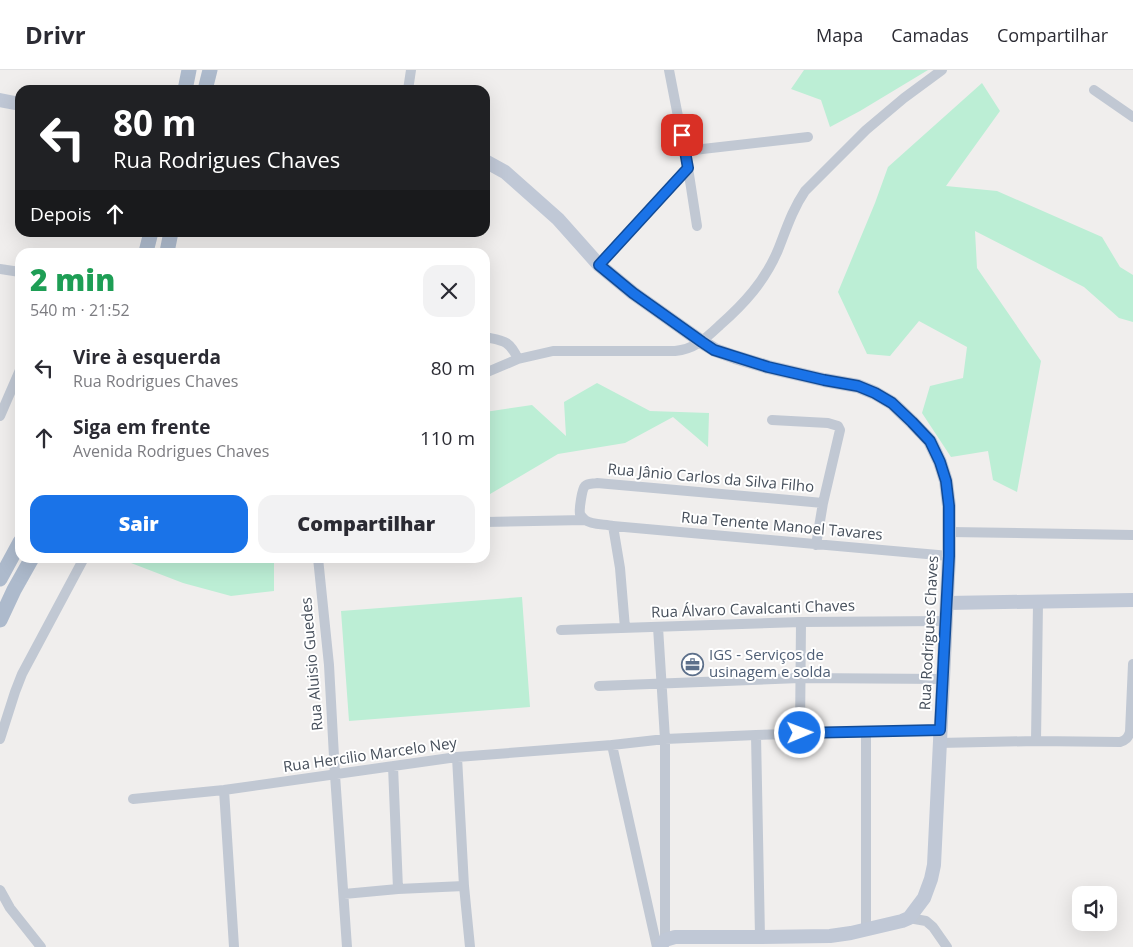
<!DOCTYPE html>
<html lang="pt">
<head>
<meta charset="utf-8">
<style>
  :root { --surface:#fff; --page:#f2f2f3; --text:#2b2b33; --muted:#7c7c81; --line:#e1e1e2; --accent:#1a73e8 }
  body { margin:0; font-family:"Open Sans",sans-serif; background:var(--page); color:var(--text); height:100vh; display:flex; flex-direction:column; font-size:19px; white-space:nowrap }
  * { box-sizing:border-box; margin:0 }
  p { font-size:16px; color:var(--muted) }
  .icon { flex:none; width:28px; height:28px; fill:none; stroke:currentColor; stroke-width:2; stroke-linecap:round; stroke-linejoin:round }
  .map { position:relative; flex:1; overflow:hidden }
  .drawer { position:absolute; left:15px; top:178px; width:475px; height:315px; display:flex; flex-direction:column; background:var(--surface); border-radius:15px; box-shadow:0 5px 20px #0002 }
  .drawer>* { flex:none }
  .guide { position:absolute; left:15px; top:15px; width:475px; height:152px; border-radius:15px; box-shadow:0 5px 20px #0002; background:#202124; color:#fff; overflow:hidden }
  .buttons { position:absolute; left:1072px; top:816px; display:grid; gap:10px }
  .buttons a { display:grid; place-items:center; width:45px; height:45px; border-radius:10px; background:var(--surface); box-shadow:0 5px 20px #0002; font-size:25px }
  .pin { position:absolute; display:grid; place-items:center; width:42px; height:42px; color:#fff; margin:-21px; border-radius:10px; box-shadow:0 2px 8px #0006 }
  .me { position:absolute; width:55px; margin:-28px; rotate:89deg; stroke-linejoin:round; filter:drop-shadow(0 0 4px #0008) }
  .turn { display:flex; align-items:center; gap:18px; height:105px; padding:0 15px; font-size:22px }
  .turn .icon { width:65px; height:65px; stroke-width:2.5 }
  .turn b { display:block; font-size:35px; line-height:42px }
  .then { display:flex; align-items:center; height:48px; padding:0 15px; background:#0003; gap:10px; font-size:19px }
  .round { display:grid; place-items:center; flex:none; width:52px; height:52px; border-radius:15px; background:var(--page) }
  .summary { display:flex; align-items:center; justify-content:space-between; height:85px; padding:0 15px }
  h1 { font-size:30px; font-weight:800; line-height:38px; color:#1e9e55 }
  .action { display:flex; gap:10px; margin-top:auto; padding:10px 15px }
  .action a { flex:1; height:58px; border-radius:15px; background:var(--accent); color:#fff; font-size:20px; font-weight:800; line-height:58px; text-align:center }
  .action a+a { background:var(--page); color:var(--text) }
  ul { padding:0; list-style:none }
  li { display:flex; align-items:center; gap:15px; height:70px; padding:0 15px }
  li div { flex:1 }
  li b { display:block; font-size:19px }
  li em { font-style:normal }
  header { display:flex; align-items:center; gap:30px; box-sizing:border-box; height:70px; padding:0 25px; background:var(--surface); border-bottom:1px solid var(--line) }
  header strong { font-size:24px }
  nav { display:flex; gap:28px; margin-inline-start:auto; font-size:18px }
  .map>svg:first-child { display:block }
</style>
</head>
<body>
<header>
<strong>Drivr</strong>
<nav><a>Mapa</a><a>Camadas</a><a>Compartilhar</a></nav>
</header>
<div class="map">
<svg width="1133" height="877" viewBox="0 0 1133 877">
  <rect width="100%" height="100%" fill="#f0eeed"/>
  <path fill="#bceed5" d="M804,0H928L860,41L830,57L821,30L791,19Z
    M982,13L1000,41L946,116L997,121L1102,167L1120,197L1133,205V252L1119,248L1084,217L975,161L977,198L1041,291L1017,422L993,410L988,381L951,387L922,343L930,316L963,308L967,277L919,251L890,286L867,284L838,222L875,133L888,97Z
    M597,313L650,341L709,343L708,377L673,347L625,373L558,384L485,427V342L532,335L566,366L564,332Z
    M118,488H274V521L231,526L183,513Z
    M522,527L530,637L349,651L341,541Z"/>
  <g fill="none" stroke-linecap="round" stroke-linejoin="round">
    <path stroke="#c1c8d3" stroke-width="10" d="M669,0L688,98L697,156
      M408,20L411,0
      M1094,20L1133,47
      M685,81L808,67
      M599,195L688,98
      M0,199L20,202
      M485,267C504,271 509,270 518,289
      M485,303L518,289L553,281H675C695,279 705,269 720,255C744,234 765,211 778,180C786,160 792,140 805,121L866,60L904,28L942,0
      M0,346L20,300
      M772,350L828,353L838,356L840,360L823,433L816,475
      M823,433L597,413C593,414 588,413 585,416C582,419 579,439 580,444C580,445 584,449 585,450C592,455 605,454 613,456L949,486
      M485,452L585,450
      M613,456L620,498L625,558
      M950,462L1133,465
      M318,488L329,595L335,705L347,877
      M658,557L665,669V870
      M561,560L801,552L945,551
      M599,616L800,608L943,609
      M800,663L801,552
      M756,665L760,867
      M0,669L15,622L22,604L84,488
      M1036,671L1038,533
      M939,673L1036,671L1120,672C1126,670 1128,668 1130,662L1133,594
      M612,675L657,877
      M457,687L464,816L470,877
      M393,696L398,819
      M224,720L234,877
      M133,729L224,720L457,687L612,675L665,669L756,665L940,660
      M0,820L10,838L41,877
      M344,824L398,819L464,816
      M909,848L926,851L933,857L947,877
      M866,859V662"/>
    <path stroke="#c0c8d6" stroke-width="14" d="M0,30L20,34
      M485,91L505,102L558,149L599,195L633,223L702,272L715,280L735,287L768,297L824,310L858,316L875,323L892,333L912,352L930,371L940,392L946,411L949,436V486L934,795L931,809L924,828L909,848L902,851L851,863L830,866L760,867H675L665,870L660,877
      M947,533L1133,530"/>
    <path stroke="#adbacc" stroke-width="15" d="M185,20L189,0
      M205,20L210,0
      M146,182L151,162
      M167,182L171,162
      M0,509L20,472
      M0,550L14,520L32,488"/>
  </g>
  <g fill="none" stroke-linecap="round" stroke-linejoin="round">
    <defs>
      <path id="route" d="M682,65L688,98L599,195L633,223L702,272L714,280L768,297L824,310L858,316L875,323L892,333L912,352L930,371L940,392L946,411L949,436V486L940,660L800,663"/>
    </defs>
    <use href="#route" stroke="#114b97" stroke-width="12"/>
    <use href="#route" stroke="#1a73e8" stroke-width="9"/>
  </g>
  <defs>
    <symbol id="office-ring" viewBox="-11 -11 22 22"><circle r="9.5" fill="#fff" stroke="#5c6f8a" stroke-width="1.5"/><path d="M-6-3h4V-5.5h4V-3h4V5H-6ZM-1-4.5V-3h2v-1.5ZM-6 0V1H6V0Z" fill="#5c6f8a"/></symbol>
  </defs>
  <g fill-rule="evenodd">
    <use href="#office-ring" x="680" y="582" width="25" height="25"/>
  </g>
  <g text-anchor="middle" stroke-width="4" stroke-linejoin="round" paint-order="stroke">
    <g font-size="15" fill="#464f5b" stroke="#fff">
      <text transform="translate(711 408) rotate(5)" y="5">Rua Jânio Carlos da Silva Filho</text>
      <text transform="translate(782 456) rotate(5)" y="5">Rua Tenente Manoel Tavares</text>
      <text transform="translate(753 539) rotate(-2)" y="5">Rua Álvaro Cavalcanti Chaves</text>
      <text transform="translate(929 563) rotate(-87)" y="5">Rua Rodrigues Chaves</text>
      <text transform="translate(312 594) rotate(-95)" y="5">Rua Aluisio Guedes</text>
      <text transform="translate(370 685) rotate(-8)" y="5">Rua Hercilio Marcelo Ney</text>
    </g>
    <g font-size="15" fill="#4e5e75" stroke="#fff" text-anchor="start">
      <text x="709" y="590">IGS - Serviços de<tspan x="709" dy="17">usinagem e solda</tspan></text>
    </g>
  </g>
</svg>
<div class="buttons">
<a><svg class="icon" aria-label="sound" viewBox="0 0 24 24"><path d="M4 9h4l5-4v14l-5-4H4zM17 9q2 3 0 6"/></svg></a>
</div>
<div class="pin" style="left:682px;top:65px;background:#d93025"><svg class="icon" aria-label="arrive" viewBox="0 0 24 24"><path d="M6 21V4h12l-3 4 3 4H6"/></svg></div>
<svg class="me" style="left:800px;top:663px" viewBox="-20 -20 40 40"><circle r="17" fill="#1a73e8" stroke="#fff" stroke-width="3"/><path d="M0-11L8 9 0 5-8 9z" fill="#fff"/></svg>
<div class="guide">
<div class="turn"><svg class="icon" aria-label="left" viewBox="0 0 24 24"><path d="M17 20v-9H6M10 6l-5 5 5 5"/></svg><div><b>80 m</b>Rua Rodrigues Chaves</div></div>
<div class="then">Depois<svg class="icon" aria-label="ahead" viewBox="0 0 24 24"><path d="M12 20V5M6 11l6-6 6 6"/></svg></div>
</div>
<section class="drawer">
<div class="summary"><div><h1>2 min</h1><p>540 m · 21:52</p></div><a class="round"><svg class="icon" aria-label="close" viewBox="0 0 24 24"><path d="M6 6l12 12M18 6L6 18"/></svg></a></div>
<ul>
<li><svg class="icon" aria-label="left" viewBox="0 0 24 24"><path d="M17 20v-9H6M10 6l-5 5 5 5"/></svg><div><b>Vire à esquerda</b><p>Rua Rodrigues Chaves</p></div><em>80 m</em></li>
<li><svg class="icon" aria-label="ahead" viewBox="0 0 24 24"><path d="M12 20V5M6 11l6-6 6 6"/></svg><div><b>Siga em frente</b><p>Avenida Rodrigues Chaves</p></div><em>110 m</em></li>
</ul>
<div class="action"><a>Sair</a><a>Compartilhar</a></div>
</section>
</div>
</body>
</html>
